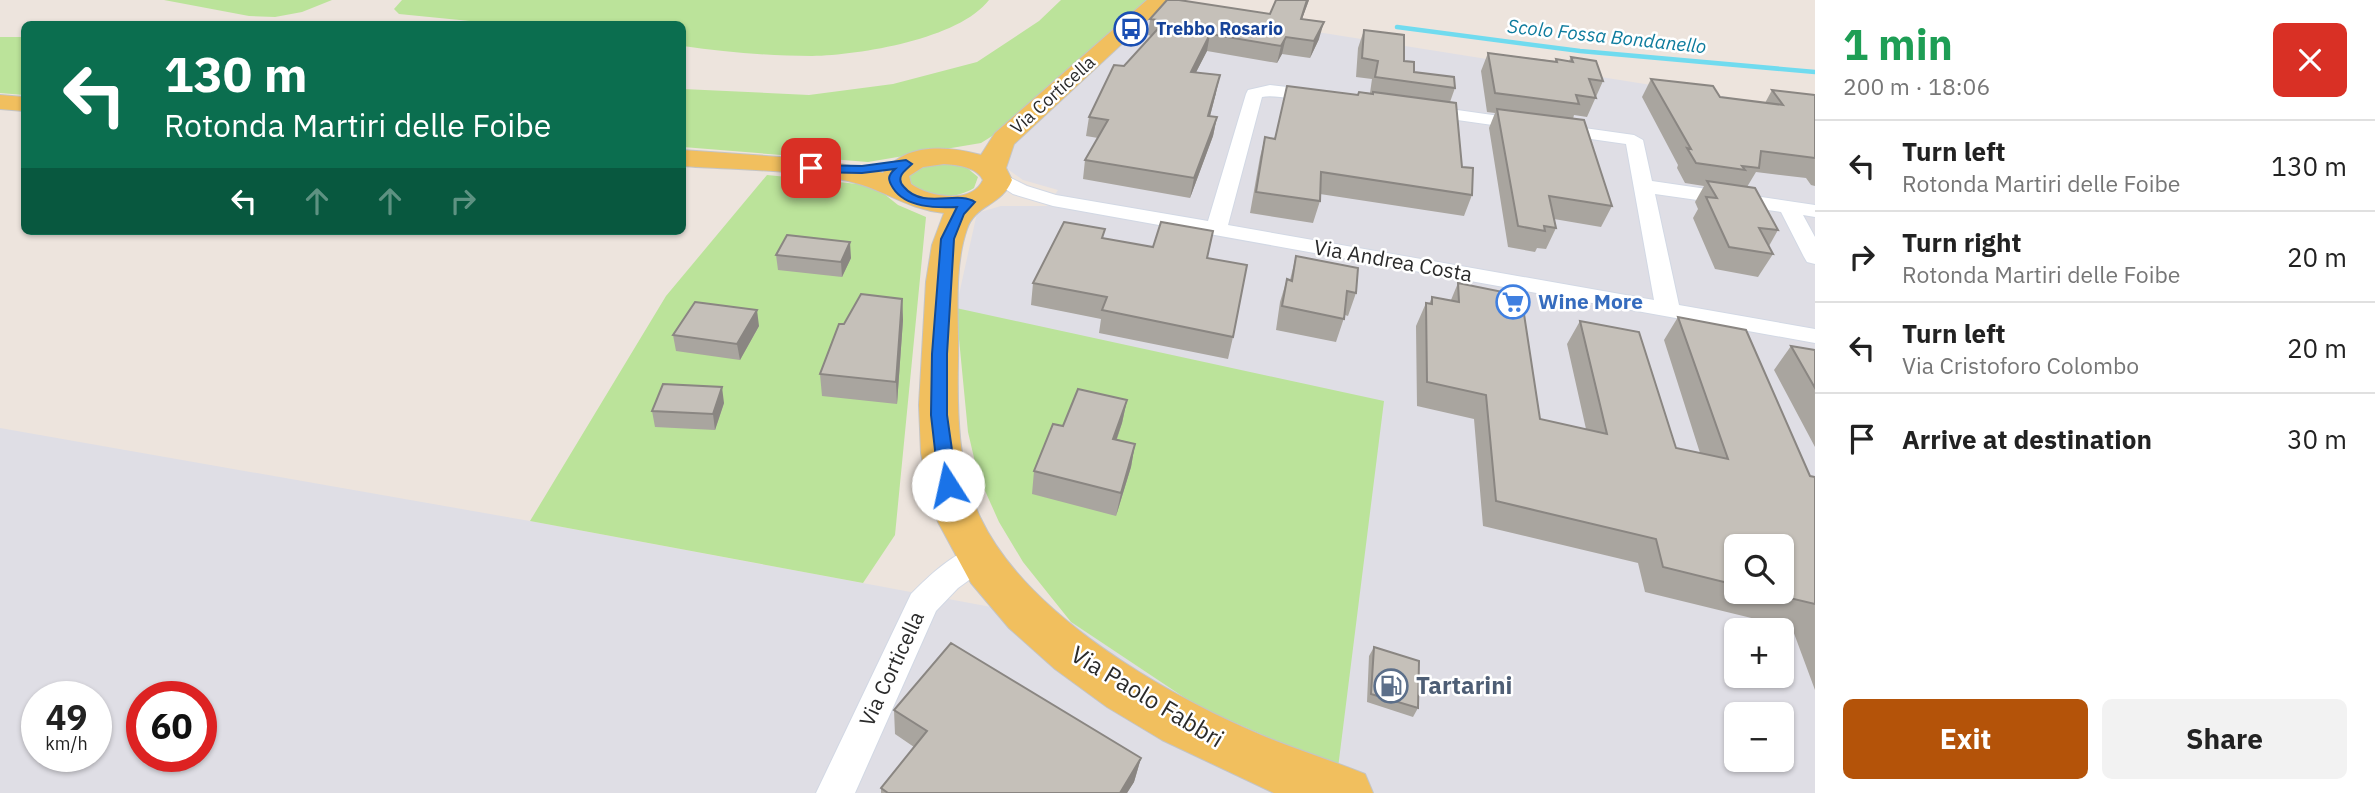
<!DOCTYPE html>
<html lang="en">
<head>
<meta charset="utf-8">
<style>
  :root { --surface:#fff; --page:#f2f2f2; --text:#222; --muted:#767676; --line:#e0e0e0; --accent:#b45309 }
  body { margin:0; font-family:"IBM Plex Sans",sans-serif; background:var(--page); color:var(--text); height:100vh; display:flex; flex-direction:column; font-size:26px; white-space:nowrap }
  * { box-sizing:border-box; margin:0 }
  p { font-size:23px; color:var(--muted) }
  .icon { flex:none; width:38px; height:38px; fill:none; stroke:currentColor; stroke-width:2; stroke-linecap:round; stroke-linejoin:round }
  .map { position:relative; flex:1; overflow:hidden }
  .panel { display:flex; flex-direction:column; background:var(--surface); width:560px }
  .panel>* { flex:none }
  .top-card { position:absolute; left:21px; top:21px; width:665px; height:214px; border-radius:10px; box-shadow:0 2px 5px #0004; background:#0b6e4f; color:#fff; overflow:hidden }
  .fabs { position:absolute; left:1724px; top:534px; display:grid; gap:14px }
  .fabs a { display:grid; place-items:center; width:70px; height:70px; border-radius:10px; background:var(--surface); box-shadow:0 2px 5px #0004; font-size:35px }
  .speed { position:absolute; left:21px; top:681px; display:flex; gap:14px; font-size:35px; font-weight:700; text-align:center }
  .speed>* { display:grid; place-content:center; width:91px; height:91px; border-radius:50%; background:var(--surface); box-shadow:0 2px 5px #0004; line-height:1 }
  .speed small { font-size:18px; font-weight:400 }
  .speed .limit { border:10px solid #d22; background:#fff; color:#111 }
  .pin { position:absolute; display:grid; place-items:center; width:60px; height:60px; color:#fff; margin:-30px; border-radius:14px; box-shadow:0 4px 10px #0006 }
  .me { position:absolute; width:77px; margin:-38px; rotate:350deg; stroke-linejoin:round; filter:drop-shadow(0 0 5px #0008) }
  .turn { display:flex; align-items:center; gap:24px; height:147px; padding:0 28px; font-size:32px }
  .turn .icon { width:91px; height:91px; stroke-width:2.5 }
  .turn b { display:block; font-size:49px; line-height:60px }
  .lanes { display:flex; align-items:center; height:66px; padding:0 28px; background:#0003; justify-content:center; gap:35px; direction:ltr }
  .lanes .off { opacity:.35 }
  .round { display:grid; place-items:center; flex:none; width:74px; height:74px; border-radius:10px; background:var(--page) }
  .summary { display:flex; align-items:center; justify-content:space-between; height:119px; padding:0 28px }
  h1 { font-size:42px; font-weight:700; line-height:52px; color:#1e9e55 }
  .button { display:flex; gap:14px; margin-top:auto; padding:14px 28px }
  .button a { flex:1; height:80px; border-radius:10px; background:var(--accent); color:#fff; font-size:28px; font-weight:700; line-height:80px; text-align:center }
  .button a+a { background:var(--page); color:var(--text) }
  ul { padding:0; list-style:none }
  li { display:flex; align-items:center; gap:21px; height:91px; padding:0 28px; border-top:2px solid var(--line) }
  li div { flex:1 }
  li b { display:block; font-size:26px }
  li em { font-style:normal }
  main { display:flex; flex:1; min-height:0 }
  .map>svg:first-child { display:block }
</style>
</head>
<body>
<main>
<div class="map">
<svg width="1815" height="793" viewBox="0 0 1815 793">
  <rect width="100%" height="100%" fill="#ede4dd"/>
  <path fill="#dfdee5" fill-rule="evenodd" d="M1159,7L1815,111V793H0V428L530,521L1071,622L1197,706L956,308L977,213L1001,206H1047L1058,190L1023,180L1006,168L1005,159L1016,140ZM1736,546H1782V592H1736ZM1736,630H1782V676H1736ZM37,696H96V756H37ZM142,696H201V756H142ZM1736,714H1782V760H1736Z"/>
  <path fill="#bbe39a" d="M164,0H332L302,12L275,17L249,16Z
    M402,0H989C959,39 860,55 812,56C769,56 725,52 683,46L682,24H500L399,14L394,9Z
    M1061,0H1152L997,133L981,143L868,162L683,147V89L809,95L893,84L977,62L1039,21Z
    M0,37H24V95L0,93Z
    M946,163L966,167L978,177L974,188C953,201 921,200 907,178L915,168Z
    M767,175L858,184L878,189L898,205L926,217L895,535L863,583L530,521L666,296Z
    M956,308L1384,401L1338,768L1197,706L1071,622L1023,562L999,522L978,475L968,432Z"/>
  <g fill="none" stroke-linecap="round" stroke-linejoin="round">
    <path stroke="#70dbef" stroke-width="4.5" d="M1397,27L1580,51L1815,72"/>
    <defs>
      <path id="minor" d="M1270,85L1321,91L1329,96C1318,108 1280,93 1262,97L1228,225L1654,300L1626,144L1422,115L1413,110L1422,105L1634,135L1643,140L1652,181L1815,205V217L1803,215L1815,237V264L1807,262L1804,257L1781,212L1655,194L1679,305L1815,329V343L1053,206L1013,194L985,176L995,170L1027,186L1056,195L1208,221L1246,94L1248,90Z
        M979,545L990,549L995,557L990,565L958,588L936,611L855,793H816L911,594C931,574 952,554 979,545Z"/>
      <path id="primary" d="M1147,0H1169L1014,144L1006,168L1012,180C1002,206 975,204 967,229C953,269 959,319 958,361C957,413 958,469 980,517C1026,615 1165,694 1261,735C1295,749 1330,760 1365,774L1373,793H1274L1162,740L1107,707L1055,669L1009,628L971,583L938,522L930,500L921,453L919,405L926,282L932,245L944,213C906,209 884,189 848,181C794,169 737,170 682,166V150L822,160L883,173C906,142 948,146 981,155L995,133ZM944,164C958,165 977,167 983,180C972,205 929,197 911,184L909,176L923,167Z
        M0,95L24,97V111L0,109Z"/>
    </defs>
    <use href="#minor" stroke="#d2d8e4" stroke-width="2"/>
    <use href="#primary" stroke="#c4c4c4" stroke-width="2"/>
    <use href="#minor" fill="#fff" fill-rule="evenodd"/>
    <use href="#primary" fill="#f1bf5e" fill-rule="evenodd"/>
  </g>
  <path fill="#a9a59f" fill-rule="evenodd" d="M1276,0H1309L1302,19L1319,39L1310,58L1282,54L1277,63L1207,51L1196,72L1216,93L1210,116L1217,117L1213,136L1190,198L1083,179L1085,160L1098,138L1086,136L1089,117L1124,66L1151,36L1148,35L1150,19L1270,14Z
    M1364,30L1404,61L1414,72L1455,88L1450,102L1462,167L1472,195L1464,216L1320,194V201L1313,223L1250,213L1260,157L1265,137L1275,139L1358,95L1359,92L1370,93L1372,79L1356,77L1358,48Z
    M1488,53L1555,61L1556,59L1569,61L1571,57L1603,81L1587,117L1574,115L1573,119L1612,206L1601,227L1554,219L1556,228L1546,249L1537,248L1535,252L1508,247L1489,128L1495,113L1487,112L1481,71Z
    M1651,79L1720,97L1765,103L1772,90L1815,95V186L1811,185L1806,178L1756,172L1747,187L1778,230L1769,246L1773,254L1758,277L1715,269L1693,218L1698,209L1695,202L1704,186L1685,183L1677,168L1678,165L1642,97Z
    M1104,238L1207,258L1233,337L1228,359L1099,333L1101,319L1031,305L1033,283Z
    M776,255L851,258L842,277L778,270Z
    M1296,256L1356,293L1348,316L1345,315L1336,342L1276,330L1280,302L1287,279L1290,280Z
    M1458,283L1511,311L1540,419L1586,429L1567,344L1580,321L1676,448L1700,453L1664,340L1678,317L1810,476L1815,477V690L1792,628L1645,592L1638,563L1483,526L1474,419L1417,406L1416,326L1426,303L1429,304L1432,297L1451,300ZM1736,546L1782,592H1736Z
    M902,299L903,320L897,404L822,396L820,374L844,324Z
    M759,326L740,360L676,351L673,335Z
    M1791,346L1815,350V447L1774,370Z
    M1127,400L1122,423L1117,439L1135,444L1131,467L1116,516L1032,494L1034,471Z
    M724,403L715,430L655,427L652,411Z
    M1374,647L1418,708L1413,717L1367,702L1369,656Z
    M894,710L1141,758L1134,782L1127,793H881V788L914,747L895,734Z"/>
  <path fill="#8a8682" d="M1307,0H1309L1296,35L1301,19Z
    M1324,22L1319,39L1310,58L1314,41Z
    M1210,34L1207,51L1187,90L1191,72Z
    M1286,37L1282,54L1277,63L1281,46Z
    M1220,75L1216,93L1205,135L1208,116Z
    M1217,117L1213,136L1190,198L1194,178Z
    M850,242L851,258L842,277L841,262Z
    M902,299L903,320L897,404L896,382Z
    M757,310L759,326L740,360L737,344Z
    M722,387L724,403L715,430L713,414Z
    M1127,400L1122,423L1109,461L1113,439Z
    M1135,444L1131,467L1116,516L1121,493Z
    M1141,758L1134,782L1127,793H1120Z"/>
  <path fill="#c5c0b9" stroke="#8a8682" stroke-width="2" d="M1167,0H1179L1270,14L1276,0H1307L1301,19L1324,22L1314,41L1286,37L1281,46L1210,34L1191,72L1220,75L1208,116L1217,117L1194,178L1085,160L1108,120L1089,117L1114,65L1124,66L1165,21L1150,19Z
    M1364,30L1404,35V61L1414,62V72L1454,77L1455,88L1375,77L1378,61L1362,58Z
    M1488,53L1557,62L1556,59L1573,62L1571,57L1596,61L1603,81L1589,79L1596,98L1576,95L1579,104L1495,93Z
    M1651,79L1713,86L1720,97L1783,105L1772,90L1815,95V158L1761,151L1759,168L1742,166L1745,170L1696,163L1687,148L1691,149Z
    M1287,86L1358,95L1359,92L1373,94V92L1456,103L1462,167L1473,168L1472,195L1321,172L1320,201L1256,192L1265,137L1275,139Z
    M1497,109L1584,120L1612,206L1549,196L1556,228L1544,226L1545,231L1518,226Z
    M1707,181L1755,188L1778,230L1759,228L1773,254L1729,247L1706,197L1717,198Z
    M1064,222L1105,229L1102,238L1153,247L1161,222L1213,231L1207,258L1247,265L1233,337L1102,310L1107,297L1033,283Z
    M787,235L850,242L841,262L776,255Z
    M1296,256L1358,268L1356,293L1347,291L1344,319L1282,306L1287,279L1292,281Z
    M1458,283L1508,293L1511,311L1524,314L1540,419L1607,434L1580,321L1639,332L1676,448L1728,459L1678,317L1746,330L1810,476L1815,477V604L1764,592H1782V546H1736V585L1663,567L1656,539L1496,501L1486,395L1427,382L1426,303L1432,304V297L1459,302Z
    M861,294L902,299L896,382L820,374L839,324H844Z
    M695,302L757,310L737,344L673,335Z
    M1791,346L1815,350V388Z
    M663,384L722,387L713,414L652,411Z
    M1078,389L1127,400L1113,439L1135,444L1121,493L1034,471L1053,424L1063,426Z
    M951,643L1141,758L1120,793H888L881,788L927,731L894,710Z
    M1374,647L1419,661L1418,708L1371,694Z"/>
  <path fill="#1a73e8" stroke="#114b97" stroke-width="2" d="M906,160L912,164C909,167 902,172 901,176C899,181 901,184 904,187C923,210 958,190 975,202L964,214L954,239L947,354V415L957,485L954,490H942L939,485L931,415L932,354L941,239L957,207C936,208 906,208 893,188C888,180 887,176 895,169L862,173L811,172L805,168L811,165L862,166Z"/>
  <defs>
    <symbol id="bus-ring" viewBox="-11 -11 22 22"><circle r="9.5" fill="#fff" stroke="#1a4fb4" stroke-width="1.5"/><path d="M-5-6H5V4H4V6H2V4H-2V6H-4V4H-5ZM-3.5-4V0h7V-4ZM-3.5 1.2v1.5H-2V1.2ZM2 1.2v1.5H3.5V1.2Z" fill="#1a4fb4"/></symbol>
    <symbol id="supermarket-ring" viewBox="-11 -11 22 22"><circle r="9.5" fill="#fff" stroke="#3f7fe0" stroke-width="1.5"/><path d="M-6-5.5h2.5l.6 2H6L4.5 2H-2.5L-4.4-4H-6ZM-1.5 3.2a1.3 1.3 0 1 0 .1 0ZM3 3.2a1.3 1.3 0 1 0 .1 0Z" fill="#3f7fe0"/></symbol>
    <symbol id="fuel-ring" viewBox="-11 -11 22 22"><circle r="9.5" fill="#fff" stroke="#5c6f8a" stroke-width="1.5"/><path d="M-5.5-6h7V0h2V4h1.3V-2.5L3-4.5l.8-.8L6-3V5H2.5V1h-1V6h-7ZM-4.2-4.7v3.2H.2V-4.7Z" fill="#5c6f8a"/></symbol>
  </defs>
  <g fill-rule="evenodd">
    <use href="#bus-ring" x="1112" y="10" width="38" height="38"/>
    <use href="#supermarket-ring" x="1494" y="283" width="38" height="38"/>
    <use href="#fuel-ring" x="1372" y="667" width="38" height="38"/>
  </g>
  <g text-anchor="middle" stroke-width="5" stroke-linejoin="round" paint-order="stroke">
    <g font-size="18" font-weight="bold" fill="#164399" stroke="#fff" text-anchor="start">
      <text x="1156" y="35">Trebbo Rosario</text>
    </g>
    <g font-size="18" fill="#2b2b2b" stroke="#fff">
      <text transform="translate(1053 95) rotate(-42)" y="6">Via Corticella</text>
    </g>
    <g font-size="19" font-style="italic" fill="#0d7b9d" stroke="#fff">
      <text transform="translate(1607 36) rotate(6)" y="7">Scolo Fossa Bondanello</text>
    </g>
    <g font-size="21" fill="#2b2b2b" stroke="#fff">
      <text transform="translate(1393 261) rotate(10)" y="7">Via Andrea Costa</text>
      <text transform="translate(892 669) rotate(-65)" y="7">Via Corticella</text>
    </g>
    <g font-size="21" font-weight="bold" fill="#366cbe" stroke="#fff" text-anchor="start">
      <text x="1538" y="309">Wine More</text>
    </g>
    <g font-size="24" font-weight="bold" fill="#4e5e75" stroke="#fff" text-anchor="start">
      <text x="1416" y="694">Tartarini</text>
    </g>
    <g font-size="24" fill="#2b2b2b" stroke="#fff">
      <text transform="translate(1147 697) rotate(31)" y="8">Via Paolo Fabbri</text>
    </g>
  </g>
</svg>
<div class="fabs">
<a><svg class="icon" aria-label="search" viewBox="0 0 24 24"><circle cx="10" cy="10" r="6"/><path d="M15 15l6 6"/></svg></a>
<a>+</a>
<a>−</a>
</div>
<div class="speed"><div>49<small>km/h</small></div><div class="limit">60</div></div>
<div class="pin" style="left:811px;top:168px;background:#d93025"><svg class="icon" aria-label="arrive" viewBox="0 0 24 24"><path d="M6 21V4h12l-3 4 3 4H6"/></svg></div>
<svg class="me" style="left:948px;top:485px" viewBox="-20 -20 40 40"><circle r="19" fill="#fff"/><path d="M0-13L10 11 0 6-10 11z" fill="#1a73e8"/></svg>
<div class="top-card">
<div class="turn"><svg class="icon" aria-label="left" viewBox="0 0 24 24"><path d="M17 20v-9H6M10 6l-5 5 5 5"/></svg><div><b>130 m</b>Rotonda Martiri delle Foibe</div></div>
<div class="lanes"><svg class="icon" aria-label="left" viewBox="0 0 24 24"><path d="M17 20v-9H6M10 6l-5 5 5 5"/></svg><svg class="icon off" aria-label="ahead" viewBox="0 0 24 24"><path d="M12 20V5M6 11l6-6 6 6"/></svg><svg class="icon off" aria-label="ahead" viewBox="0 0 24 24"><path d="M12 20V5M6 11l6-6 6 6"/></svg><svg class="icon off" aria-label="right" viewBox="0 0 24 24"><path d="M7 20v-9h11M14 6l5 5-5 5"/></svg></div>
</div>
</div>
<section class="panel">
<div class="summary"><div><h1>1 min</h1><p>200 m · 18:06</p></div><a class="round" style="background:#d93025;color:#fff"><svg class="icon" aria-label="close" viewBox="0 0 24 24"><path d="M6 6l12 12M18 6L6 18"/></svg></a></div>
<ul>
<li><svg class="icon" aria-label="left" viewBox="0 0 24 24"><path d="M17 20v-9H6M10 6l-5 5 5 5"/></svg><div><b>Turn left</b><p>Rotonda Martiri delle Foibe</p></div><em>130 m</em></li>
<li><svg class="icon" aria-label="right" viewBox="0 0 24 24"><path d="M7 20v-9h11M14 6l5 5-5 5"/></svg><div><b>Turn right</b><p>Rotonda Martiri delle Foibe</p></div><em>20 m</em></li>
<li><svg class="icon" aria-label="left" viewBox="0 0 24 24"><path d="M17 20v-9H6M10 6l-5 5 5 5"/></svg><div><b>Turn left</b><p>Via Cristoforo Colombo</p></div><em>20 m</em></li>
<li><svg class="icon" aria-label="arrive" viewBox="0 0 24 24"><path d="M6 21V4h12l-3 4 3 4H6"/></svg><div><b>Arrive at destination</b></div><em>30 m</em></li>
</ul>
<div class="button"><a>Exit</a><a>Share</a></div>
</section>
</main>
</body>
</html>
